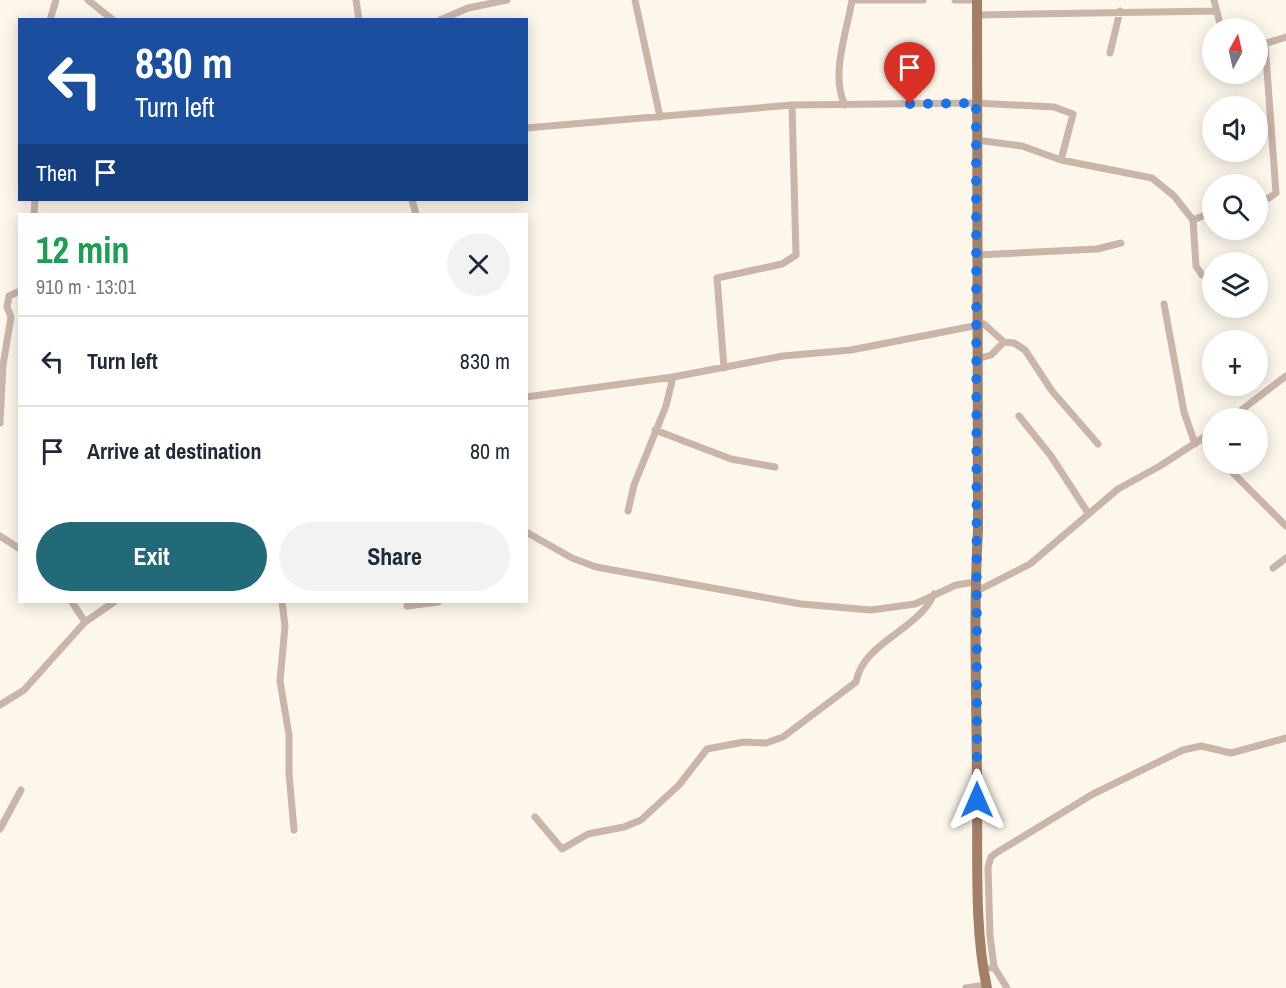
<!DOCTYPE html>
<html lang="en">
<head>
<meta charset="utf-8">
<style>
  :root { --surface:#fff; --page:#f2f2f3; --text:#1f2937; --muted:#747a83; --line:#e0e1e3; --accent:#226a77 }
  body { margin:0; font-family:"Archivo Narrow",sans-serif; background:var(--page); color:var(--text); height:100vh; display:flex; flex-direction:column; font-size:22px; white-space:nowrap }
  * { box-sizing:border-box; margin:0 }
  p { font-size:20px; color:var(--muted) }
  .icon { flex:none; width:33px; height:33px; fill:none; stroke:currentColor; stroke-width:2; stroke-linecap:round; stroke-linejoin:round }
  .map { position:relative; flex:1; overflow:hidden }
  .side { position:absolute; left:18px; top:213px; width:510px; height:390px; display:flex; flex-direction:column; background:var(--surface); border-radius:0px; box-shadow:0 3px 15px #0003 }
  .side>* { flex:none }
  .top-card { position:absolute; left:18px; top:18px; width:510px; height:183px; border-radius:0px; box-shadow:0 3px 15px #0003; background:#1a4fa0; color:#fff; overflow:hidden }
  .needle { width:39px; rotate:8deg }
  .controls { position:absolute; left:1202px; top:18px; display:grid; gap:12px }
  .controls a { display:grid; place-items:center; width:66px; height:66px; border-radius:50%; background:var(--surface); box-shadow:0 3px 15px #0003; font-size:30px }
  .pin { position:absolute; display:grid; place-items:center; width:51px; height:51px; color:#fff; margin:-62px -26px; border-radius:50% 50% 50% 0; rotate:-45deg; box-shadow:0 0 6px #0007 }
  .pin .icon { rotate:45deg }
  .me { position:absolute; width:66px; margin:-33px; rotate:0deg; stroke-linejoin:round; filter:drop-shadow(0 0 4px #0008) }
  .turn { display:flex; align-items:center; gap:21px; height:126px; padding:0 18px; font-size:27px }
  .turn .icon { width:78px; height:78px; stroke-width:2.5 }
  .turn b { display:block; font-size:42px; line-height:51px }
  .then { display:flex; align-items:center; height:57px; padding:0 18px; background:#0003; gap:12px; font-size:22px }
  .round { display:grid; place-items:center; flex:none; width:63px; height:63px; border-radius:32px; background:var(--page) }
  .overview { display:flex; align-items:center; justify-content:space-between; height:102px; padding:0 18px }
  h1 { font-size:36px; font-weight:700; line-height:45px; color:#1e9e55 }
  .primary-button { display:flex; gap:12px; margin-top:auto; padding:12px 18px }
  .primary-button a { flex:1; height:69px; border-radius:36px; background:var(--accent); color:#fff; font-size:24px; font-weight:700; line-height:69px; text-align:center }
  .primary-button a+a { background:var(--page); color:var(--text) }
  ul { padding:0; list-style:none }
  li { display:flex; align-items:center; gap:18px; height:90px; padding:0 18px; border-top:2px solid var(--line) }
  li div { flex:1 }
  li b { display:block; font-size:22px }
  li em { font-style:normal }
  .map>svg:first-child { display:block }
</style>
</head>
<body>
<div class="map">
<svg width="1286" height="988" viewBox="0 0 1286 988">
  <rect width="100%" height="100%" fill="#fcf6eb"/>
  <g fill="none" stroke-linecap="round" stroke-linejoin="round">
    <path stroke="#c9b6a9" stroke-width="7" d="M88,0L113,20
      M356,0L359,20
      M635,0L660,117
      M853,0H923
      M955,0H970
      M1214,0L1221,28
      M977,15L1215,11
      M50,20L56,0
      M440,20L468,8L507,0
      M1257,46L1286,37
      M1110,53L1120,11
      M845,105C830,75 847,32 852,0
      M526,128L792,105L976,103L1054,107L1073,114L1061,160
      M976,140L1022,146L1061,160L1152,178L1174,196L1193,220L1196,266L1202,275L1212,279
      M1257,199L1269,198L1276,193L1265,43
      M412,200L416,214
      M34,214L35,200
      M1193,220L1212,212
      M977,255L1097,249L1121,243
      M1164,304L1184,412L1195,444
      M977,359L991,355L1004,342
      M724,368L717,278L782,264L796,255L792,105
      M673,377L783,356L851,350L984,324L1004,342L1014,343L1025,350L1052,391L1098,444
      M526,397L673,377L666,406L634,485L628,511
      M1019,416L1051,456L1088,513
      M1231,418L1286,376
      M0,423L3,365L11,317L7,307L9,296L20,291
      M655,430L731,459L775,467
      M1202,439L1212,450
      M1224,464L1286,526
      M526,532L572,558L596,567L801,604L871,610L915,604L956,585L975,582
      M0,536L20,549
      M1273,568L1286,558
      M975,592L1030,564L1118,489L1160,466L1212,432
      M72,602L85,622
      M282,602L285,626L280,681L289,735V773L294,830
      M407,606L438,602
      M0,705L24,690L85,622L114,602
      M535,817L562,849L588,834L624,827L641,820L679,785L707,749L744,742L766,743L783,737L856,682C863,642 919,630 934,594
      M0,829L21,790
      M994,967L990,936L988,867L991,857L996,853L1093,794L1183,750L1201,746L1231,753L1286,738
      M991,968L994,967L1007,988
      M966,988L986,985"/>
    <path stroke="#a18067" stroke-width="10" d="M977,0L978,530C973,618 977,707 977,796C978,856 974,930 987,988"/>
  </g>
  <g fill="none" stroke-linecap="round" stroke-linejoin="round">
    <path stroke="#1a73e8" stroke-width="10" stroke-dasharray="0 18" d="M910,104L976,103L977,800"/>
  </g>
</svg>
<div class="controls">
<a><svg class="needle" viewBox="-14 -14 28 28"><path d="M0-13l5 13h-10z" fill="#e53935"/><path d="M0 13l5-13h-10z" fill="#747a83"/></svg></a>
<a><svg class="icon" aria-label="sound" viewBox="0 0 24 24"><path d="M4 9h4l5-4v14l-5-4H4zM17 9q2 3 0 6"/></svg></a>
<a><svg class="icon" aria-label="search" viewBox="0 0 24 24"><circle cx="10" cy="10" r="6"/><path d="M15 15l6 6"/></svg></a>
<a><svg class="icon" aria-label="layers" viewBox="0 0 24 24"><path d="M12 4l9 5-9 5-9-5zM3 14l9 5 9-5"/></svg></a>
<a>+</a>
<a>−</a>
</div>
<div class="pin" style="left:910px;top:104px;background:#d93025"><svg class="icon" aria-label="arrive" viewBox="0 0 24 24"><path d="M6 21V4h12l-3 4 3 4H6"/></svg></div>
<svg class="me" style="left:977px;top:800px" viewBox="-20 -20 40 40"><path d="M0-17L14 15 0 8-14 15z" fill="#1a73e8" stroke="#fff" stroke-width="4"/></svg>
<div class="top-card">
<div class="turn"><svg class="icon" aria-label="left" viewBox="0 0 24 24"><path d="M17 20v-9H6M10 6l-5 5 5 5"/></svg><div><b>830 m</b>Turn left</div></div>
<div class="then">Then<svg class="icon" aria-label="arrive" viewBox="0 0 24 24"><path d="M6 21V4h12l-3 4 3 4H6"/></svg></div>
</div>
<section class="side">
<div class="overview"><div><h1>12 min</h1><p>910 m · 13:01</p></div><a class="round"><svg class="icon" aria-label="close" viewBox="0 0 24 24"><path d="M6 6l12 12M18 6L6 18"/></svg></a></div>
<ul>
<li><svg class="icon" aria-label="left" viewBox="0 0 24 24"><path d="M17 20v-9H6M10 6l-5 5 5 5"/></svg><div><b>Turn left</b></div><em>830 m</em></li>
<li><svg class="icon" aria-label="arrive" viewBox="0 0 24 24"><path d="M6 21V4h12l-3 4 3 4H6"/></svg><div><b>Arrive at destination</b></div><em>80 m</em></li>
</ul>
<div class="primary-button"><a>Exit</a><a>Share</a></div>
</section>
</div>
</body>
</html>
